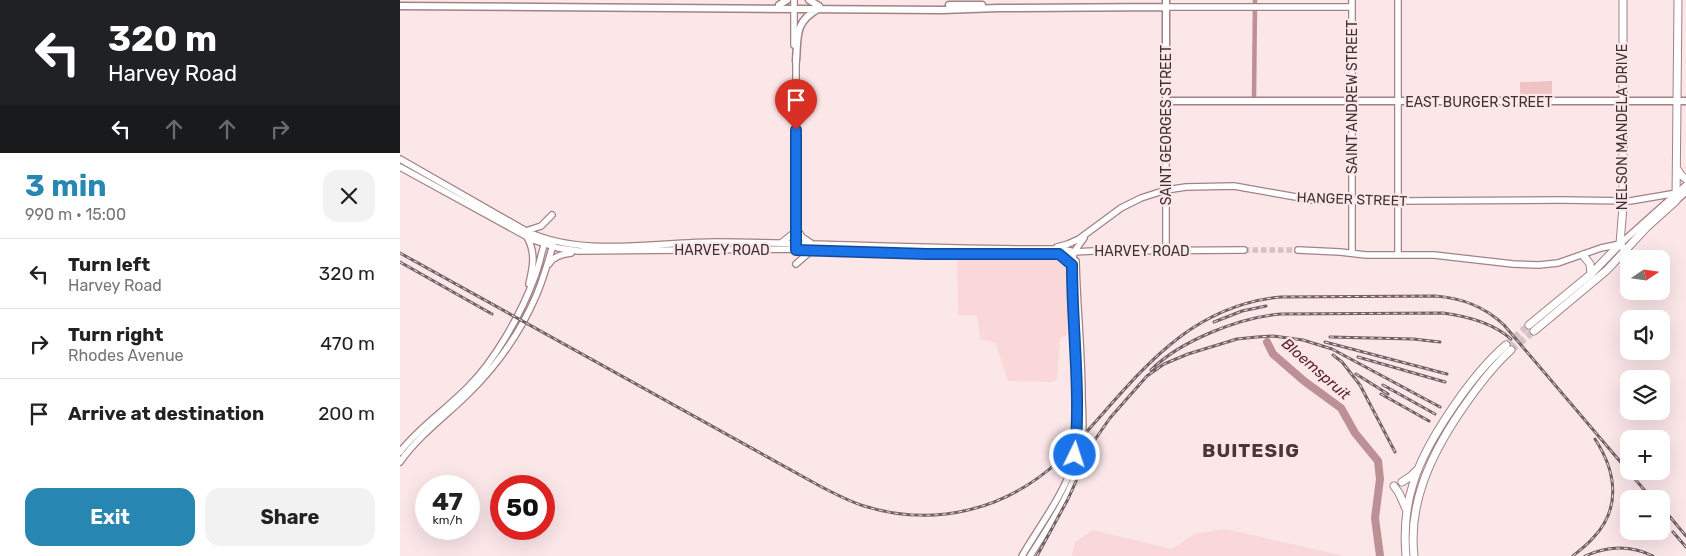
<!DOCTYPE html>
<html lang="en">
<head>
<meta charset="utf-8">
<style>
  :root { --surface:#fff; --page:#f2f2f2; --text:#222; --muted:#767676; --line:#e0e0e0; --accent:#2886b2 }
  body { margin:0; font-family:Rubik,sans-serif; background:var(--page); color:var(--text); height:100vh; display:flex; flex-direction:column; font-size:19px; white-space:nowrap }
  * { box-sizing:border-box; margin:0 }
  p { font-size:16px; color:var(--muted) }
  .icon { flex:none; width:28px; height:28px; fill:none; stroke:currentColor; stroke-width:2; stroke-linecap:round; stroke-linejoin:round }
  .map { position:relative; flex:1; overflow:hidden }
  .side { display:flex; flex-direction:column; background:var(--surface); width:400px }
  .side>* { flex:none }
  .top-card { background:#202124; color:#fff; overflow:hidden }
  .needle { width:32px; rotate:77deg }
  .buttons { position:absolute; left:1220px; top:250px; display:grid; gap:10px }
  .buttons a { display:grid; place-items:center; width:50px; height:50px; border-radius:10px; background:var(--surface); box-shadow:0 5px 20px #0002; font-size:25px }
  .speed { position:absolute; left:15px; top:475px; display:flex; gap:10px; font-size:25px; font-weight:700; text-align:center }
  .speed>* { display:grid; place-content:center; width:65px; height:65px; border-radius:50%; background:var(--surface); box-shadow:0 5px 20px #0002; line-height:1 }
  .speed small { font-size:12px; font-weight:400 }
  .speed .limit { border:8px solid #d22; background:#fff; color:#111 }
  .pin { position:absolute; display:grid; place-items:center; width:42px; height:42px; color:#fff; margin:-51px -21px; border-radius:50% 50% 50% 0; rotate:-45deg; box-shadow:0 0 5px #0007 }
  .pin .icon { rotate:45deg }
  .me { position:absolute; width:55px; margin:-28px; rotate:4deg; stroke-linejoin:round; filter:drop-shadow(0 0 4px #0008) }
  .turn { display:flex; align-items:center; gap:18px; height:105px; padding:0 25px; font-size:22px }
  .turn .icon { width:65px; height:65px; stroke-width:2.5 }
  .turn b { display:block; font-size:35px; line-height:42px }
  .lanes { display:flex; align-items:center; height:48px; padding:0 25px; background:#0003; justify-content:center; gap:25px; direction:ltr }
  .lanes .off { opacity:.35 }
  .round { display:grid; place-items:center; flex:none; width:52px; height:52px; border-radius:15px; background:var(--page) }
  .summary { display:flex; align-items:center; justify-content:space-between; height:85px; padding:0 25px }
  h1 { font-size:30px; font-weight:700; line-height:38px; color:var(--accent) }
  .cta { display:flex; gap:10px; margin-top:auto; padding:10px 25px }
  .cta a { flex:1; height:58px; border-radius:15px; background:var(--accent); color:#fff; font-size:20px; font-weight:700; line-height:58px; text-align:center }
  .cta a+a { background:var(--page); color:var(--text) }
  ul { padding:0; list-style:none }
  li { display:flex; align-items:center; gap:15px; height:70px; padding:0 25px; border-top:1px solid var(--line) }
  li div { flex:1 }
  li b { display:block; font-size:19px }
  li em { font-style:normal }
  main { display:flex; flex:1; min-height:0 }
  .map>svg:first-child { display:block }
</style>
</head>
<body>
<main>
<section class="side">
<div class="top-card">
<div class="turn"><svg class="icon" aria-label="left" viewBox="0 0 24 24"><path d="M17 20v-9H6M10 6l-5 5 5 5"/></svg><div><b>320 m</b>Harvey Road</div></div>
<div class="lanes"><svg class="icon" aria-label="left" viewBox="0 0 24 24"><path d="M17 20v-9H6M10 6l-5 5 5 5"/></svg><svg class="icon off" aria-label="ahead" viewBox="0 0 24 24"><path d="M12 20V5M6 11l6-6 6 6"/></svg><svg class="icon off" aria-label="ahead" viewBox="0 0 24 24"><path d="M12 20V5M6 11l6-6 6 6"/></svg><svg class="icon off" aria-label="right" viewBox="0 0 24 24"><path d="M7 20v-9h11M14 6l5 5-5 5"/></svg></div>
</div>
<div class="summary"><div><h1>3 min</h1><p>990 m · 15:00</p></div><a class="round"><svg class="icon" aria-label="close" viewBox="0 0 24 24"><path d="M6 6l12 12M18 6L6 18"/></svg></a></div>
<ul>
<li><svg class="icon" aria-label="left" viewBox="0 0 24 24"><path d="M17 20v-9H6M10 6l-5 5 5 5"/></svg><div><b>Turn left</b><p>Harvey Road</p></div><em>320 m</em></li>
<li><svg class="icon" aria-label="right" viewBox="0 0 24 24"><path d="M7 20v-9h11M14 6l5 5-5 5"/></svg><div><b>Turn right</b><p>Rhodes Avenue</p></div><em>470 m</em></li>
<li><svg class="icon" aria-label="arrive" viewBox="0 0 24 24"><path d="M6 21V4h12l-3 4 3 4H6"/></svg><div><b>Arrive at destination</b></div><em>200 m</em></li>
</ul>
<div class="cta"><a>Exit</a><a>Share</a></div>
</section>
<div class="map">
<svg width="1286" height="556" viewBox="0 0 1286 556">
  <rect width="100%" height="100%" fill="#fbe6e8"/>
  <path fill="#fad8da" d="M557,259H653L663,261L667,272V335L660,338L657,379L653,382L608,381L595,342L580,339L577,315H558Z
    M825,529L945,556H672L675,542L693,530L772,549L794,534Z"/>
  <path fill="#efc2c6" d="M1152,81V97H1122L1120,95V82Z"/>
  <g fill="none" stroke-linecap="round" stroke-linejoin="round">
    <path stroke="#bc9094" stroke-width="4.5" d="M854,99L855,0"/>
    <path stroke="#bc9094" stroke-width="8" d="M867,342L873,354L904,381L941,408L955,433L978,461L980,479L975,518L980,556"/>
    <path stroke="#d5c2c4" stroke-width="5.5" stroke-dasharray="5.5 3" stroke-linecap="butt" d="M844,250H898"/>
    <path stroke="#d5c2c4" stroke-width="7" stroke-dasharray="7 3.5" stroke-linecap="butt" d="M1106,345L1129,325
      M1111,350L1134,331"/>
    <defs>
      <path id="secondary" d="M394,0V45
        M998,0V254
        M766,7H952
        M396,57V245
        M766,101V251
        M0,159L126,231C183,258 255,242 316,242C431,243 546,250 660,249L671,251
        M0,167L133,240L158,248L178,251L396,249L527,254H659L674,252L693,251L844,250
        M1276,201L1286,192
        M397,229L402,237L411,243
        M126,231L141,226L152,215
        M127,237C136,253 133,267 129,284
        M381,243L396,231
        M657,247L668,244L679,239L721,208L741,198L766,190L786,187L834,186L913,200L998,201L1161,200L1230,201L1277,193
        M898,250L940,252L966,255H1034L1113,264L1139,265L1158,263L1201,248L1220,244L1286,185
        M952,253V0
        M149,264C153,256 163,254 171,253
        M396,264L412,250
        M0,452C19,427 47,409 69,386C95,360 121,314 134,279C139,267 141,254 145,242
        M0,462C19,435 46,416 70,392C97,365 121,331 136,296C143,280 148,262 153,245
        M622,556C637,530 664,494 672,466C678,446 677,423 677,402C676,356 672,310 672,265L674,252L684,238
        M630,556C647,529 672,493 679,462C684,441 683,419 682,398C682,352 677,307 676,261"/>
      <path id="primary" d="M409,0L419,6
        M766,0V101H1286
        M379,5L387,0
        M549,5H582
        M0,6L542,10L598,8L766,7
        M396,61C398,37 394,22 418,9"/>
      <path id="highway" d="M1223,0V206L1220,244L1226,251
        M1277,169L1281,175L1286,179
        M1183,255L1190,264L1191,274
        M1129,325L1191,274L1220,244
        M1134,331L1207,270L1246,228L1276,201L1278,0
        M1002,482L1011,476L1016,471
        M994,486L999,493L1007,511
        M1006,556C1004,533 1006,506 1013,484C1025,442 1073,373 1106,345
        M1014,556C1008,503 1031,455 1060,412C1075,390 1091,368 1111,350"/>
    </defs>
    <use href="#secondary" stroke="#a18285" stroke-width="8"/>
    <use href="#primary" stroke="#a18285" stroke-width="9"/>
    <use href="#highway" stroke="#a18285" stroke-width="9"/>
    <use href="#secondary" stroke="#fff" stroke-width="5.5"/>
    <use href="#primary" stroke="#fff" stroke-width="6"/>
    <use href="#highway" stroke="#fff" stroke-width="7"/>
    <defs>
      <path id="rail" d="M0,253L418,485C433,493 448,501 464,506C535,528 606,510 660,460C728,392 775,307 881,297L1035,296C1062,298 1084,306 1104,325L1252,499
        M0,262L92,314
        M814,322L842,311L866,306
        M930,337L1013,339L1040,342
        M925,342L1047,374
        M933,355L942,362L960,385L995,452
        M958,357L1045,382
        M751,370C780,341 840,317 881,314L1043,313C1066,316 1093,323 1111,339
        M956,374L988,394
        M983,385L1035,414
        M981,394L1029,421
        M1261,506L1286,536
        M1273,532L1286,547
        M637,556L668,499L694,441L710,418L747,376L764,364L788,354L837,339L857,337L873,336L903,340L932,349L1040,407
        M1173,556C1180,550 1187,545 1193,538C1222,508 1216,471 1195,439
        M1185,556C1207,546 1231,545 1253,556"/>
    </defs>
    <use href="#rail" stroke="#706163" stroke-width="3"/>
    <use href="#rail" stroke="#fbe6e8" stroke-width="1" stroke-dasharray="4" stroke-linecap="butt"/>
  </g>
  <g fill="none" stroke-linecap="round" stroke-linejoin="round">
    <defs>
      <path id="route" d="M396,130V250L527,254H659L672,265C672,328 681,392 675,455"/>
    </defs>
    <use href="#route" stroke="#114b97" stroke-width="12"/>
    <use href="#route" stroke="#1a73e8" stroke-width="9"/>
  </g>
  <g text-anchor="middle" stroke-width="4.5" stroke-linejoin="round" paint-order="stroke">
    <g font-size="14" fill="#3e3132" stroke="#fbe6e8">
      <text transform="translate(952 97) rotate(-90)" y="5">SAINT ANDREW STREET</text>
      <text x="1079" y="107">EAST BURGER STREET</text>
      <text transform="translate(766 125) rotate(-90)" y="5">SAINT GEORGES STREET</text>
      <text transform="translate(1222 127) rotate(-90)" y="5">NELSON MANDELA DRIVE</text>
      <text transform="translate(952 199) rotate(2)" y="5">HANGER STREET</text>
      <text x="322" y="255">HARVEY ROAD</text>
      <text x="742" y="256">HARVEY ROAD</text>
    </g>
    <g font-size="15" font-style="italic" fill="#571f28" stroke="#fbe6e8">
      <text transform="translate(916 369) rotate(41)" y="5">Bloemspruit</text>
    </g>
    <g font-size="19" font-weight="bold" letter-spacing="1" fill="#4e3436" stroke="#fbe6e8">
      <text x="851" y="457">BUITESIG</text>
    </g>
  </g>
</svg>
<div class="buttons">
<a><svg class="needle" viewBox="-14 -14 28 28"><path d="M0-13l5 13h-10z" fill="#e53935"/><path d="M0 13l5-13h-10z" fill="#767676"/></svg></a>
<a><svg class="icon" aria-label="sound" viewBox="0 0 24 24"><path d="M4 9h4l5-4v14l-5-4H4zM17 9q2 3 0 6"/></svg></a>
<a><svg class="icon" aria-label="layers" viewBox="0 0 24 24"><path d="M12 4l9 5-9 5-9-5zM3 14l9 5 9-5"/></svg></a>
<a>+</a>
<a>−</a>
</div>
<div class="speed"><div>47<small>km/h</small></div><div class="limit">50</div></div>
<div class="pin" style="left:396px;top:130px;background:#d93025"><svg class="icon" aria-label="arrive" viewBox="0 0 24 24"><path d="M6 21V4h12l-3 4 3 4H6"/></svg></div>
<svg class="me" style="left:675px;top:455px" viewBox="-20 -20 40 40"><circle r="17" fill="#1a73e8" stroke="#fff" stroke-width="3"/><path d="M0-11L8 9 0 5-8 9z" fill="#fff"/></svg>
</div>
</main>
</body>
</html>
